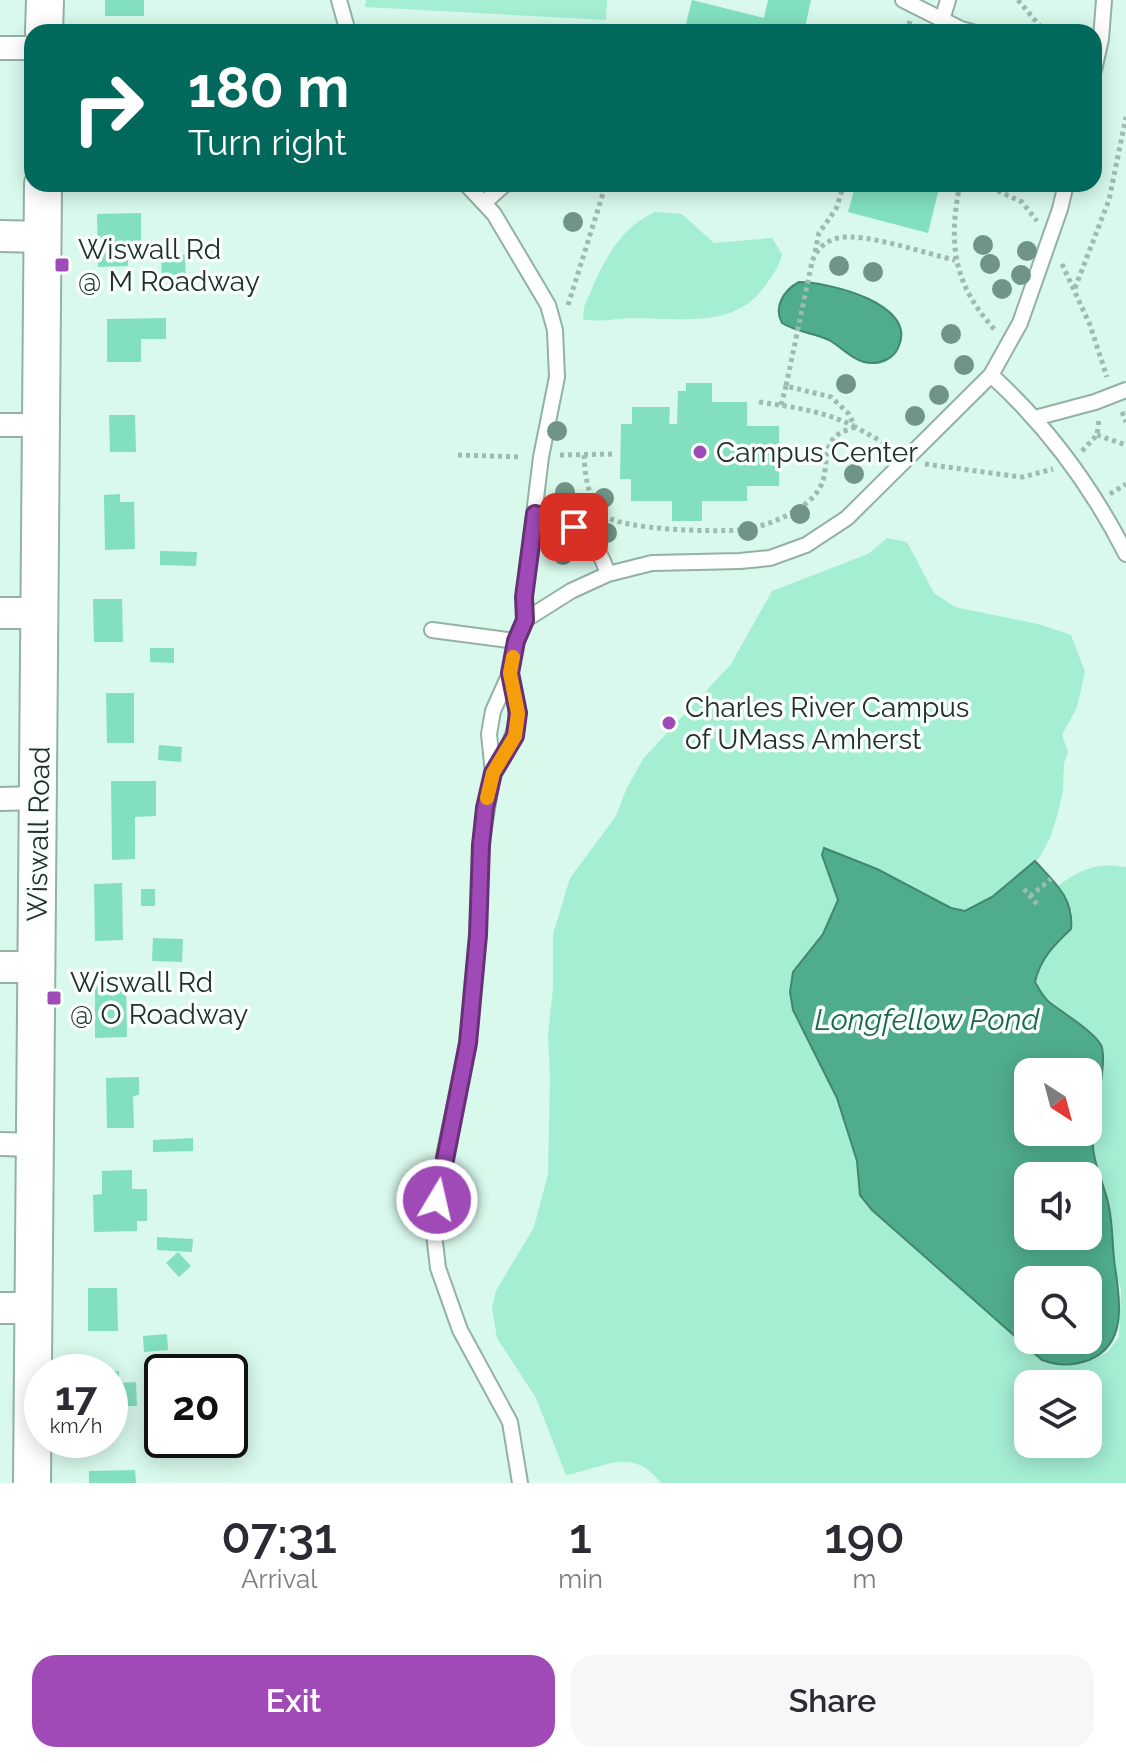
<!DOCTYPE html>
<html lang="en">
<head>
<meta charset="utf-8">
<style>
  :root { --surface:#fff; --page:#f7f7f7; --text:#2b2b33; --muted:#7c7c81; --accent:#a04ab7 }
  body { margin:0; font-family:Raleway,sans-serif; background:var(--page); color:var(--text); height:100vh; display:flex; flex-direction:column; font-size:30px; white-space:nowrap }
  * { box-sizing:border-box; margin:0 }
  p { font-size:26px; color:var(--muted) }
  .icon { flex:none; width:44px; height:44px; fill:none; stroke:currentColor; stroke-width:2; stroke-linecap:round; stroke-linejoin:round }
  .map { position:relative; height:1483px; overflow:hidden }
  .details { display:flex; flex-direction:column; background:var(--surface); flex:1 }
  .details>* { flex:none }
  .banner { position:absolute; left:24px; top:24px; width:1078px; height:168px; border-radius:24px; box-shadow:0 4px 20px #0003; background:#00695c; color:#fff; overflow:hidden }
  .needle { width:52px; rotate:144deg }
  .controls { position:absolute; left:1014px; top:1058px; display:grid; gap:16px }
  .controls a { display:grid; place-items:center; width:88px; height:88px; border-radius:16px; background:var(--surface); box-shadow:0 4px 20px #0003; font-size:40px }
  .speed { position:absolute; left:24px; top:1354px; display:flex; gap:16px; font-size:40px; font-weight:700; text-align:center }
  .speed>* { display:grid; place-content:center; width:104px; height:104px; border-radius:50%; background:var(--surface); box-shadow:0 4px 20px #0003; line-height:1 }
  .speed small { font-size:20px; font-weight:400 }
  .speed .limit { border:4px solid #111; border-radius:12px; background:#fff; color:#111 }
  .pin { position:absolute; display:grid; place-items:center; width:68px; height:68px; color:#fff; margin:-34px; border-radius:16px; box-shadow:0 4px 12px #0006 }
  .me { position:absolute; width:88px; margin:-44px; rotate:9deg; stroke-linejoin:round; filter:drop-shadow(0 0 6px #0008) }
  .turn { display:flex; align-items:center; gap:28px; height:168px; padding:0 32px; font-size:36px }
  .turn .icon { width:104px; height:104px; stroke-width:2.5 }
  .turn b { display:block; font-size:56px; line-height:68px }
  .eta { display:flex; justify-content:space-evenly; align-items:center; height:136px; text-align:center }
  .eta b { font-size:48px; font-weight:600; line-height:56px }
  .button { display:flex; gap:16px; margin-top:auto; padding:16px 32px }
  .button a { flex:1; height:92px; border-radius:24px; background:var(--accent); color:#fff; font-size:32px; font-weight:600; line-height:92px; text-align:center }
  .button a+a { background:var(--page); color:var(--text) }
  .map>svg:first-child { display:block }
</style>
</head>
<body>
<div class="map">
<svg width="1126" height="1483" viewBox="0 0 1126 1483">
  <rect width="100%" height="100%" fill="#d8f9eb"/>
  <path fill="#a4eed2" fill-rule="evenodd" d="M366,0H607L606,20L365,7Z
    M655,212L682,214L714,243L772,238L782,254C779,267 773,275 765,286C735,329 678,318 633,318C616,318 599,323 583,319L584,307C601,268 615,230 655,212Z
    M887,538L907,542L934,593L955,607L1042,625L1071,635L1085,672L1077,707L1062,735L1068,752L1064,763L1063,791L1058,813L1050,838L1040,857L978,907L966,911L951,908L877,869L824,848L823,855L838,900L823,934L793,972V1010L837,1098L857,1161L860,1195L872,1210L1042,1360H1092L1108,1352L1119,1337L1121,1290L1115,1269L1109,1205L1098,1178L1093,1144L1092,1122L1103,1066L1101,1045L1071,1016L1046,1000L1035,982C1040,959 1054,945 1071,929L1072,911L1058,886C1080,869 1097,862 1126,867V1483H661C632,1445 604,1468 566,1475L536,1398L497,1338L492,1308L496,1291L534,1227L548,1174L550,1076L548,1036L553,988V934L570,878L616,816L626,790L643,759L731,664L772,591L868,554ZM1028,1384H1088V1444H1028Z"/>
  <path fill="#4fad8d" stroke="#42876f" stroke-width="2" fill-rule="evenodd" d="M799,282C828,282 920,304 898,348C894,358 882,363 872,363C855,363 843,348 829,340C814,333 796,332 782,323C773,307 784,290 799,282Z
    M824,848L877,869L951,908L965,911L992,897L1035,861C1055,883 1074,898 1071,929C1054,945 1040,959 1035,982C1039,989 1043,997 1049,1002C1062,1012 1093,1031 1101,1045C1109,1062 1091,1122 1093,1148C1095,1169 1105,1186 1109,1207C1113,1226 1112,1247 1115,1267C1121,1304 1126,1345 1089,1360C1072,1366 1059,1366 1042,1360L872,1210L860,1195L857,1161L837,1098L793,1010L790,992L793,972L823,934L838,900L822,855ZM1028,1072H1088V1132H1028ZM1028,1176H1088V1236H1028ZM1028,1280H1088V1340H1028Z"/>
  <path fill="#82e0be" d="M105,0H144V16H105Z
    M692,0L764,18L768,0H811L805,27L822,32H684Z
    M856,184H940L928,233L848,212Z
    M141,213V246H128V266L98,267L97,214Z
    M161,255H185L186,280H162Z
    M166,318V339H141V362H107V319Z
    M686,383H712V402H747V426H779V486H747V501H702V521H672V501H631V479H620L621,424H632V407H670L669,424H677L678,391H686Z
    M109,415H135L136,452H110Z
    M120,494V502H134L135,549L105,550L104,495Z
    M160,551L197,552L196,566L160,565Z
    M93,599H122L123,642H94Z
    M150,648H174V663L150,662Z
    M106,693H134V743H107Z
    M159,745L182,747L181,762L158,760Z
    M111,781H156V816L135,817V859L112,860Z
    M122,883L123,940L95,941L94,884Z
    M141,889H155V906H141Z
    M153,938L183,939L182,962L152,961Z
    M126,984L127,1037L95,1038V985Z
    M139,1077V1095L133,1096L134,1128H107L106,1078Z
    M193,1138V1151L153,1152V1140Z
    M132,1170V1189H147V1221H137V1231L94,1232L93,1195L102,1194V1171Z
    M157,1237L193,1239L192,1252L157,1250Z
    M178,1252L191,1266L179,1277L166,1263Z
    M88,1288H117L118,1331H88Z
    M167,1334L168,1350L144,1352L143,1336Z
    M110,1371H119V1383L136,1382L137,1406H119V1428H110Z
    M135,1470L136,1483H89V1471Z"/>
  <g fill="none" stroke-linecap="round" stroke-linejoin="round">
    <defs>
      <path id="service" d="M339,0L348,32
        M903,0L961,29L972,32
        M942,20L948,0
        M1094,70L1101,39L1104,0
        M466,184L494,214L548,305L555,330L557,377L541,457L524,597L525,620L516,641L510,673L493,711L489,734L493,773L481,845L478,935L468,1043L445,1151L433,1225L438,1268L460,1330L510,1422L520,1483
        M484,203L505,184
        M991,375C1047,426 1092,487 1126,554
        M1035,418L1095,402L1126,390
        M535,514C575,521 595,535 608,574
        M525,620L571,591L608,574L652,563L740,561L770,558L806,545L847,518L991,375L1020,323L1060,209L1066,184
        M432,630L516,641
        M493,773C519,729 521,724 510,674"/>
      <path id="pedestrian" d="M0,48H32
        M0,425H41
        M0,799L38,798
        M0,1144L36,1145"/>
      <path id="minor" d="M0,236L43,237
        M0,613H40
        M0,967H37
        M0,1308H35"/>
      <path id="tertiary" d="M44,32L45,0
        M32,1483L43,184"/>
    </defs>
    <use href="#service" stroke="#93b1a5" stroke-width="18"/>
    <use href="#pedestrian" stroke="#93b1a5" stroke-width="26"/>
    <use href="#minor" stroke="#93b1a5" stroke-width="34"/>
    <use href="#tertiary" stroke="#93b1a5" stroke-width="40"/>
    <path stroke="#9fbaae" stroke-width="5" stroke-dasharray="4 4" stroke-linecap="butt" d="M1018,0L1045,32
      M907,32L910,21
      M960,184C948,243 953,284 995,330
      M983,184L1022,202L1037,221
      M815,252L819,233L836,209L844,184
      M1062,264L1090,325L1107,377
      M1075,288L1109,200L1126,117
      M568,305L606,184
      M759,402C793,407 823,411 854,426
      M781,405L786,386
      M1122,412L1126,422
      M1097,435L1126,445
      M892,447L855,427L849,414L831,397L786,386L812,262C816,250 825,241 838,238C864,232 927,254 955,260
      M1082,451L1097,435L1099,419
      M458,455L522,457
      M560,455L615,454
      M584,455C585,476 588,503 606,516C624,530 713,532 738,530C761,528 783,519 801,507C838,482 817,459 834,438C839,432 848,430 855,427
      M925,464L1013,476L1023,477L1053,469
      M1110,494L1126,484
      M1024,889L1037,904
      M1030,896L1051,879"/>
    <use href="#service" stroke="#fff" stroke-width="14"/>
    <use href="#pedestrian" stroke="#fff" stroke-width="22"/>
    <use href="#minor" stroke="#fff" stroke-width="30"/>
    <use href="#tertiary" stroke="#fff" stroke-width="36"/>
  </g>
  <g fill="#709587">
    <circle cx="573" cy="222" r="10"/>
    <circle cx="983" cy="245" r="10"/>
    <circle cx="1027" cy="251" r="10"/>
    <circle cx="990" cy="264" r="10"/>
    <circle cx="839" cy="266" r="10"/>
    <circle cx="873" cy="272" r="10"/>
    <circle cx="1021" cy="275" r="10"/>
    <circle cx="1002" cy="289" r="10"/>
    <circle cx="951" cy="334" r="10"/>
    <circle cx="964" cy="365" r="10"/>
    <circle cx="846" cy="384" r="10"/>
    <circle cx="939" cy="395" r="10"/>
    <circle cx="915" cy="416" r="10"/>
    <circle cx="557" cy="431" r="10"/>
    <circle cx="854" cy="474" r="10"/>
    <circle cx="565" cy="492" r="10"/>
    <circle cx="604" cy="498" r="10"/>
    <circle cx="800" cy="514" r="10"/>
    <circle cx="748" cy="531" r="10"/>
    <circle cx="607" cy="533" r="10"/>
    <circle cx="563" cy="555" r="10"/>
  </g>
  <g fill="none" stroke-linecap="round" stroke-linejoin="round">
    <defs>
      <path id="route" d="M437,1200L468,1043L478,935L481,845L485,808L493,773L515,736L518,713L510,673L516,641L525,620L524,597L535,514L561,519L574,527"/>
    </defs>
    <use href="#route" stroke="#683077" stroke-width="20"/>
    <use href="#route" stroke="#a04ab7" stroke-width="14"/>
    <path stroke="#f59e0b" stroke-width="14" d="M487,798L493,773L515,736L518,713L510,673L513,657"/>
  </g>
  <g fill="#a04ab7" stroke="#f9fffc" stroke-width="3">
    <rect x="54" y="257" width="16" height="16" rx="4"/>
    <circle cx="700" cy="452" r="8"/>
    <circle cx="669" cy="723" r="8"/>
    <rect x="46" y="990" width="16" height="16" rx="4"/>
  </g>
  <g text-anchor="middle" stroke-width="7" stroke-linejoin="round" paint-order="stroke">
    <g font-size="28" fill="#232f2a" stroke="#f9fffc" text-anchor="start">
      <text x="78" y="259">Wiswall Rd<tspan x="78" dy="32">@ M Roadway</tspan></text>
      <text x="716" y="462">Campus Center</text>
      <text x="685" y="717">Charles River Campus<tspan x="685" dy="32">of UMass Amherst</tspan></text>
      <text x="70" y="992">Wiswall Rd<tspan x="70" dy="32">@ O Roadway</tspan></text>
    </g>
    <g font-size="28" fill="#232f2a" stroke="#f9fffc">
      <text transform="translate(38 834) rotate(-89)" y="10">Wiswall Road</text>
    </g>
    <g font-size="30" font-style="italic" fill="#1e6650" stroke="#f9fffc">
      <text x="927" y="1030">Longfellow Pond</text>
    </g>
  </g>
</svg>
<div class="controls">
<a><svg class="needle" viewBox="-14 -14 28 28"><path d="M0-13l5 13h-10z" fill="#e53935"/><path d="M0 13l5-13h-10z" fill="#7c7c81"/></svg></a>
<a><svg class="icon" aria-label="sound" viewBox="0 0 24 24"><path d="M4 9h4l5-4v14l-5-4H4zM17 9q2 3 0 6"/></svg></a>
<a><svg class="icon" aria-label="search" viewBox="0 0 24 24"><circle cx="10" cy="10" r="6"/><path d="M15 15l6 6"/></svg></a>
<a><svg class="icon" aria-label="layers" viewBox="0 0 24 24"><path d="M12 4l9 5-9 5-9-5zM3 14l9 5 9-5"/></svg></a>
</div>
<div class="speed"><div>17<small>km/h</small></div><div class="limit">20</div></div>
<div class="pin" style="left:574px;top:527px;background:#d93025"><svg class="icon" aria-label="arrive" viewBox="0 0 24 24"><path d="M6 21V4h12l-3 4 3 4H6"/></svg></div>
<svg class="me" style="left:437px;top:1200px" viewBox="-20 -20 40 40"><circle r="17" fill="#a04ab7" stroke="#fff" stroke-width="3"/><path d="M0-11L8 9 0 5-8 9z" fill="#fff"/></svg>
<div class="banner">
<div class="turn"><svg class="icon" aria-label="right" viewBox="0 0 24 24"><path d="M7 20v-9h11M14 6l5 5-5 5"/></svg><div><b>180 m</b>Turn right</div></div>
</div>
</div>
<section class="details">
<div class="eta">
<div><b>07:31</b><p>Arrival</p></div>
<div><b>1</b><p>min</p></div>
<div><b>190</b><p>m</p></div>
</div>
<div class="button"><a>Exit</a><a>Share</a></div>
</section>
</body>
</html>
